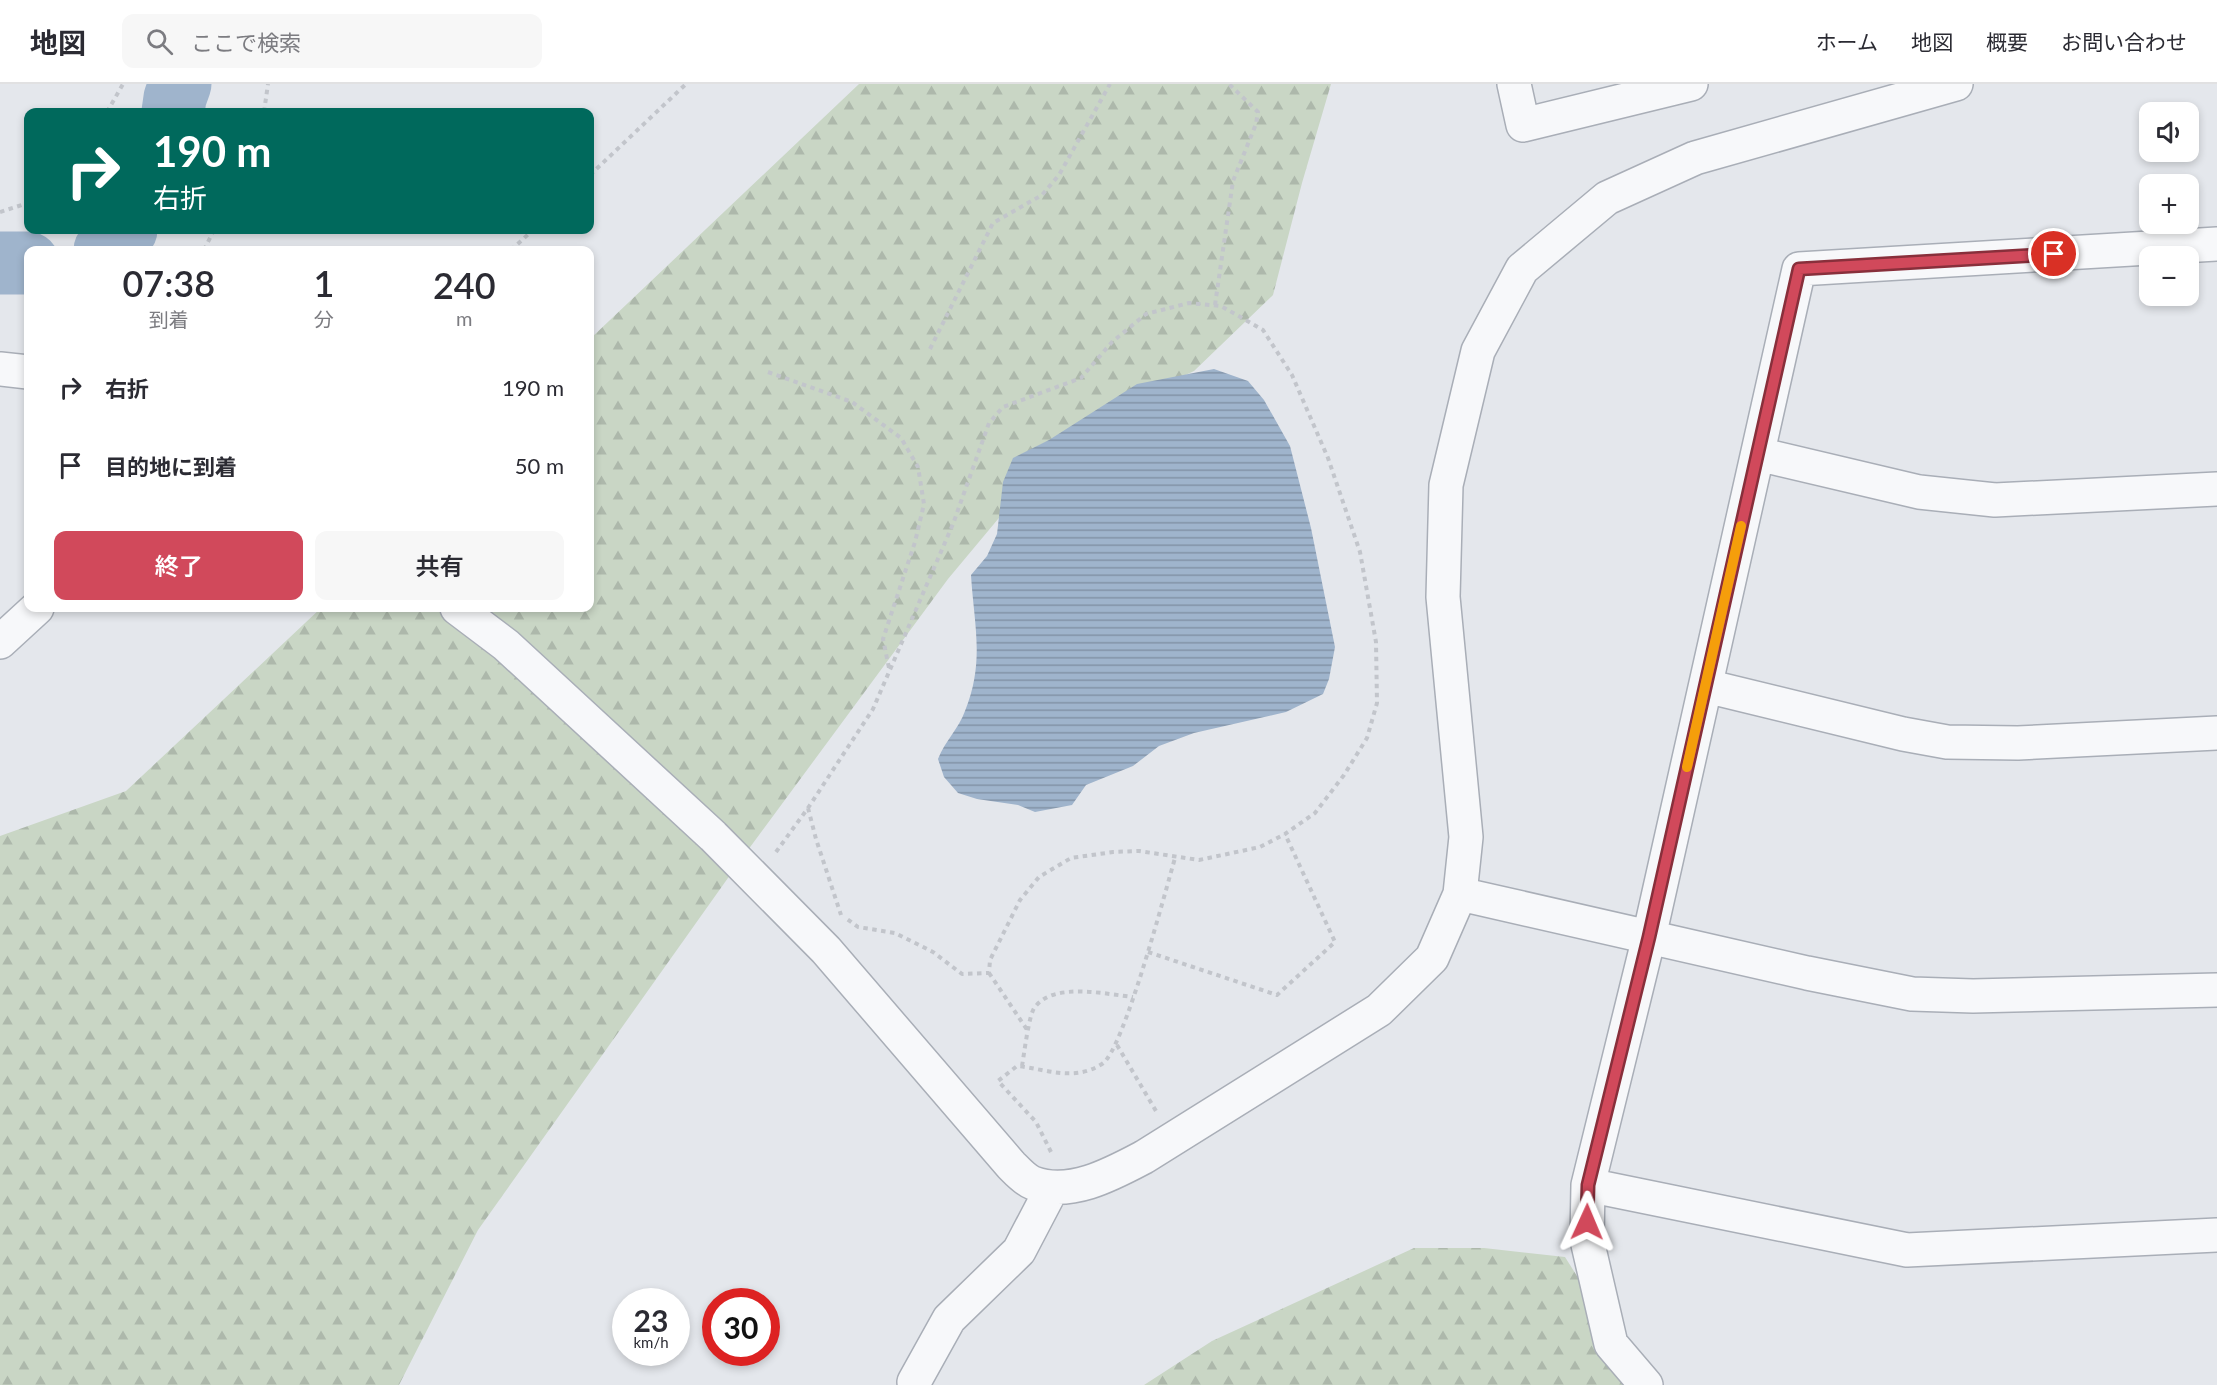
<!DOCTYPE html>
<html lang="ja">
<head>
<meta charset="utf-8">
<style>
  :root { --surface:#fff; --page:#f7f7f7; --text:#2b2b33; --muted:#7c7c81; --line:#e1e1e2; --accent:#d1495b }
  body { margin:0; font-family:Lato,"Noto Sans JP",sans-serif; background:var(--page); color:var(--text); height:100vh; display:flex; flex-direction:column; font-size:22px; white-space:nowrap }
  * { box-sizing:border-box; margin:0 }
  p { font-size:20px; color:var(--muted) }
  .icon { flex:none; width:33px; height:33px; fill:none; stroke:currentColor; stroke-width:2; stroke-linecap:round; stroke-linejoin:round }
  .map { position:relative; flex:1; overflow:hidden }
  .drawer { position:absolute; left:24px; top:162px; width:570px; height:366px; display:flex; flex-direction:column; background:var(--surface); border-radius:12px; box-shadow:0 3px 9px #0003 }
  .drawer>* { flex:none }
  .banner { position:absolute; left:24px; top:24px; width:570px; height:126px; border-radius:12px; box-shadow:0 3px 9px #0003; background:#00695c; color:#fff; overflow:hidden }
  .fabs { position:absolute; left:2139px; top:18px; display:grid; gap:12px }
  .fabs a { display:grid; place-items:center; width:60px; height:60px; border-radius:12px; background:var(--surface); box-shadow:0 3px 9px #0003; font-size:30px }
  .speed { position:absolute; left:612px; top:1204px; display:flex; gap:12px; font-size:30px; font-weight:700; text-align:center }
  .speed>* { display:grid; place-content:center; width:78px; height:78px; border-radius:50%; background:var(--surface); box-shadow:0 3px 9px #0003; line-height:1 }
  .speed small { font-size:15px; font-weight:400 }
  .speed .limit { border:9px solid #d22; background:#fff; color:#111 }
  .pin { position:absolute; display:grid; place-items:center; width:51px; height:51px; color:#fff; margin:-26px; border:3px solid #fff; border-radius:50%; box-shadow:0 2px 6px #0007 }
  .me { position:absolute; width:66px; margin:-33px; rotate:1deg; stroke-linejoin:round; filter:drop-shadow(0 0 4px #0008) }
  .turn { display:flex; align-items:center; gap:21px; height:126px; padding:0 30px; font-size:27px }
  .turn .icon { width:78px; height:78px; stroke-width:2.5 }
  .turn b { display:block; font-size:42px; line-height:51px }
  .eta { display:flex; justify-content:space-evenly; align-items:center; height:102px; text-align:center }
  .eta b { font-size:36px; font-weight:600; line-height:42px }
  .button { display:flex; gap:12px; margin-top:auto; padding:12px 30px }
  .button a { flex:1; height:69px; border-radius:12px; background:var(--accent); color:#fff; font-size:24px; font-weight:600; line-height:69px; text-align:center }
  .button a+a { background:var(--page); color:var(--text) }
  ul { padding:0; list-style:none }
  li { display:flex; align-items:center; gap:18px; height:78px; padding:0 30px }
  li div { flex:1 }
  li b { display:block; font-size:22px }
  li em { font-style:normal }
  header { display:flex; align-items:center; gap:36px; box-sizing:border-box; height:84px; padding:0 30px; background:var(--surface); border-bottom:2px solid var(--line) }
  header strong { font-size:28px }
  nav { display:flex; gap:33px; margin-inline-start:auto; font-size:21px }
  .search { width:420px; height:54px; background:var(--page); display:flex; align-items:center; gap:15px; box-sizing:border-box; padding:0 21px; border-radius:12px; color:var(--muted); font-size:22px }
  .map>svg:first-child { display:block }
</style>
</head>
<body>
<header>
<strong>地図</strong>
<div class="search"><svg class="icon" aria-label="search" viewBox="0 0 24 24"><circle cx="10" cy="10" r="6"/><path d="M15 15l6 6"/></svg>ここで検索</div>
<nav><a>ホーム</a><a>地図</a><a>概要</a><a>お問い合わせ</a></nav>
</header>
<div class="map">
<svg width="2217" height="1301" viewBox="0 0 2217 1301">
  <defs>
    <pattern id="forest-firs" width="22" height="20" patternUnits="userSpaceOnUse" patternTransform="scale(1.5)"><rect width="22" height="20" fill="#c9d6c5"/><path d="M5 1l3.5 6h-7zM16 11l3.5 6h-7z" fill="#adb8ab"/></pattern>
    <pattern id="water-rules" width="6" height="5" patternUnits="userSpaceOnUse" patternTransform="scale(1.5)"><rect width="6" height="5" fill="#9fb4cc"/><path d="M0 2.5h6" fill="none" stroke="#8293a7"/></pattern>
  </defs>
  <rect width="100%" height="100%" fill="#e4e7ec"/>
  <path fill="url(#forest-firs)" d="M859,0H1331L1302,99L1273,211L1194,287L1074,344L948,495L745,770L478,1146L399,1301H0V752L126,707L321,524H590V255Z
    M1414,1164H1484L1565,1173L1623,1265L1635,1301H1144L1212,1257Z"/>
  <path fill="url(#water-rules)" d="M1214,285L1248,297L1264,316L1290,362L1311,444L1335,563L1329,595L1323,610L1286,628L1194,649L1159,662L1133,682L1086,701L1072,721L1035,728L1018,721L977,715L958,709L944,693L938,675C945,657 959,644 965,627C985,578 974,541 971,491L987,472L997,450L1003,398L1013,374L1049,356L1137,300Z"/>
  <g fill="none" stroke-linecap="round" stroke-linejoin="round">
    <path stroke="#9fb4cc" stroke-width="63" d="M173,28L175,14L180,0
      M105,166L126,146
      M0,179H28"/>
    <defs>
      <path id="minor" d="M1514,0L1523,41L1691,0
        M2217,160L1799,185L1649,853L1588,1101L1907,1166L2217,1151
        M0,285L28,288
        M1758,370L1919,408L1995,416L2217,405
        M457,524L506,561L713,752L826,866L1011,1081C1017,1087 1025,1096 1033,1099C1070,1113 1112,1090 1144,1073L1379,926L1432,874L1460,810L1466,753L1443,513L1446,401L1478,267L1522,185L1607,114L1695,74L1956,0
        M0,558L37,524
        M1706,602L1903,650L1947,658L2018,659L2217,649
        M1460,810L1807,889L1912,910L1973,912L2217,906
        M1588,1101L1587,1156L1611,1260L1646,1301
        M914,1298L949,1235L1019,1167L1052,1104"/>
    </defs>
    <use href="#minor" stroke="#a9aeb7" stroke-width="36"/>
    <path stroke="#c2c5cb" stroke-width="4" stroke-dasharray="4.5 4.5" stroke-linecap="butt" d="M107,28L123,0
      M264,28L268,0
      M590,91L686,0
      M0,128L28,119
      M204,166L214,146
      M511,166L533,146
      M1215,221L1233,97L1256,40L1258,28L1229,0
      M930,265L993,139L1042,111L1059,91L1110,0
      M768,288L852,318L901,354L918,383L924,420L915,458L883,555L889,584
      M808,724L816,755L841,831
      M776,768L808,724L873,625L953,440L989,339L1003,323L1081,294L1112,258L1146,230L1189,219L1221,222L1263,246L1292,291L1328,374L1360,468L1376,558L1377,619L1367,654L1344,691L1315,729L1285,750L1260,763L1199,776L1139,767L1113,768L1071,774L1039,793L1020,816L990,876L989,889L962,890L933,868L895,849L858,843L847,835
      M1148,868L1277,911L1335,858L1285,750
      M989,889L1028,947
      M1117,961L1156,1027
      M1022,982C1024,971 1029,929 1035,923C1054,898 1105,910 1133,913
      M1051,1068L1036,1038L998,997L1017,982C1046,985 1074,998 1102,980C1123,968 1166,805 1175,774"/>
    <use href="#minor" stroke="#f7f8fa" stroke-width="33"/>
  </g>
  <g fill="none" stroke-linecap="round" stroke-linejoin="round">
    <defs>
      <path id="route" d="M1587,1138L1588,1101L1649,853L1799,185L2054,170"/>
    </defs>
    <use href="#route" stroke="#882f3b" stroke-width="15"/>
    <use href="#route" stroke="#d1495b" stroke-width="10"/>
    <path stroke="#f59e0b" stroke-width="10" d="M1687,683L1741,442"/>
  </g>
</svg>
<div class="fabs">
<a><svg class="icon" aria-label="sound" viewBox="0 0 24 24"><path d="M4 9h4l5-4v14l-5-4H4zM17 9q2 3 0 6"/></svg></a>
<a>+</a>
<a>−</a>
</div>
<div class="speed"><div>23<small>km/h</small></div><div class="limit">30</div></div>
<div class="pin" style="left:2054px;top:170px;background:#d93025"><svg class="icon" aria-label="arrive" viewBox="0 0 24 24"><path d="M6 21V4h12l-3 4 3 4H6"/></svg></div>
<svg class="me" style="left:1587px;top:1138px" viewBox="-20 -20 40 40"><path d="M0-17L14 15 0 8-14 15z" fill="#d1495b" stroke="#fff" stroke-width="4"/></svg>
<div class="banner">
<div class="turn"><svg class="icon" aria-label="right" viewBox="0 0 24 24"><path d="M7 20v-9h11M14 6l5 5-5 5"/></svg><div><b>190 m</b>右折</div></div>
</div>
<section class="drawer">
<div class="eta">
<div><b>07:38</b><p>到着</p></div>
<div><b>1</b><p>分</p></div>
<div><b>240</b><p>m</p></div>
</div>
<ul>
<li><svg class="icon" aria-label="right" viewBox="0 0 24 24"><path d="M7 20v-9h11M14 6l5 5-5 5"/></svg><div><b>右折</b></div><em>190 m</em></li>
<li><svg class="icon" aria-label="arrive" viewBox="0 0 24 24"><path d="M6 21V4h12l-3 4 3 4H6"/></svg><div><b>目的地に到着</b></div><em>50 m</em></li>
</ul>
<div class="button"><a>終了</a><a>共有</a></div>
</section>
</div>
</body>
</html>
